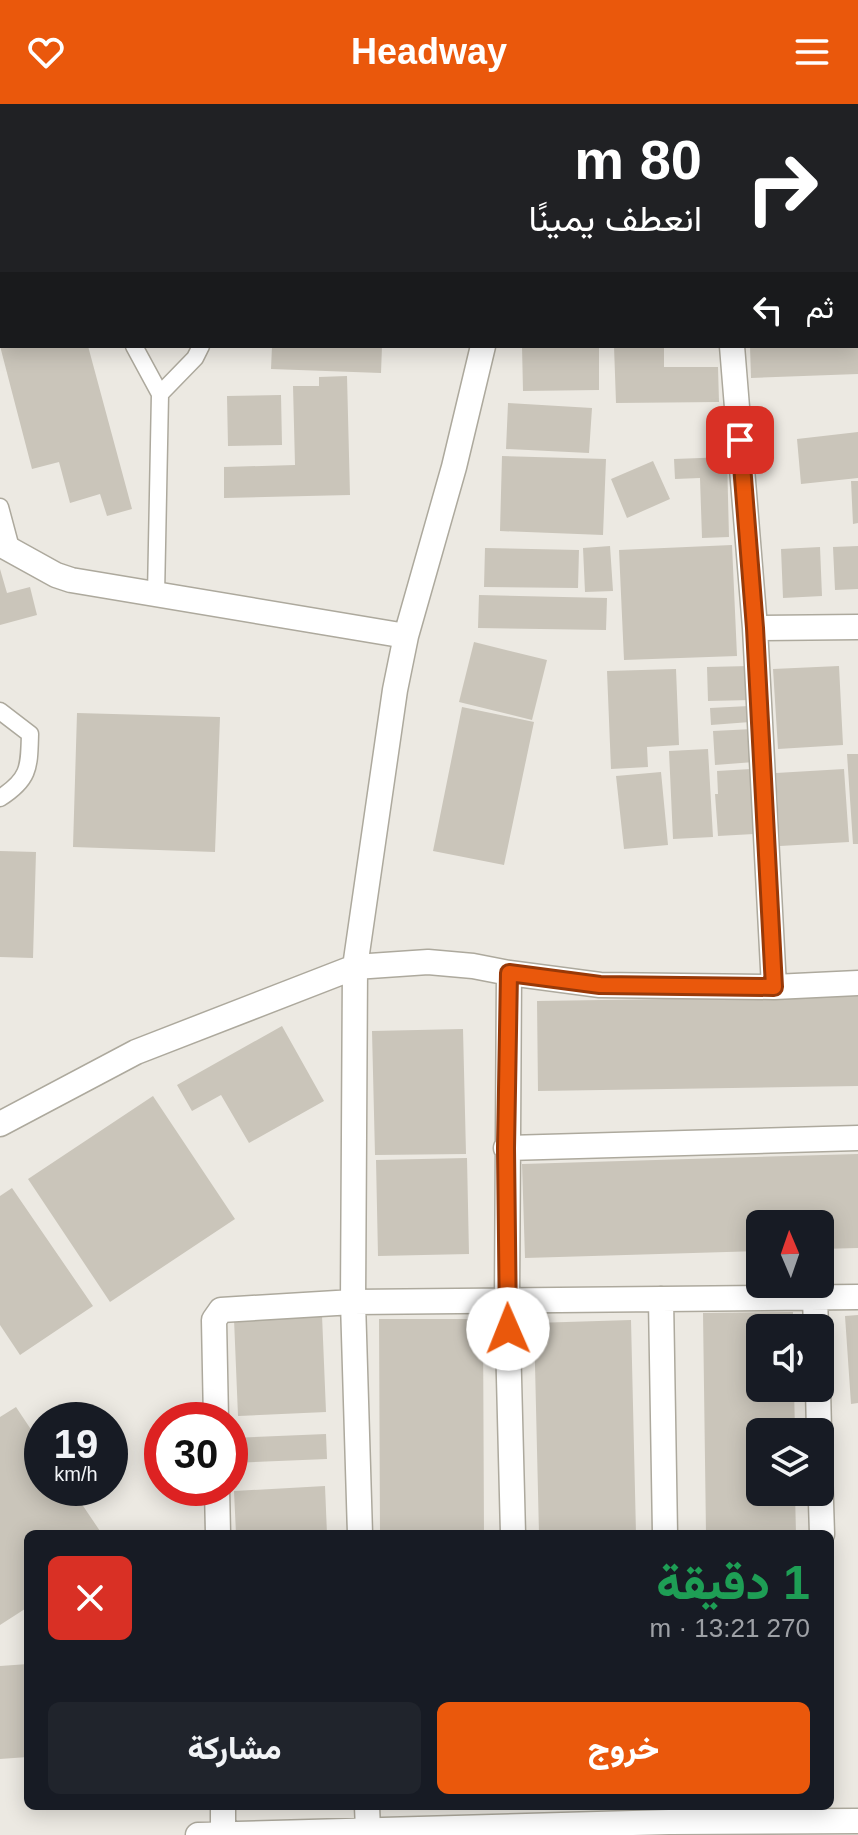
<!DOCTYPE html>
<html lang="ar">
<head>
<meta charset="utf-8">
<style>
  :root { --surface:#171b24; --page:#20242c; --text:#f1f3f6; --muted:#9ea1a6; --accent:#ea580c }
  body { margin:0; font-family:Helvetica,Vazirmatn,sans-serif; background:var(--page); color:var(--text); direction:rtl; height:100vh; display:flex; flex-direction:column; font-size:30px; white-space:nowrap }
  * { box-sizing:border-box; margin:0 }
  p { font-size:26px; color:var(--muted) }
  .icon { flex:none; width:44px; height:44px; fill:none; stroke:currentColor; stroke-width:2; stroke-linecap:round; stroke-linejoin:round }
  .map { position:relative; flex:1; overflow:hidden; direction:ltr }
  .drawer { position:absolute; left:24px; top:1426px; width:810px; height:280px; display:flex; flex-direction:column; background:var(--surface); border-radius:12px; box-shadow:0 4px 20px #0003; direction:rtl }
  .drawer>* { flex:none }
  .top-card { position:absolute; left:0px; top:0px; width:858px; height:244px; box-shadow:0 4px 20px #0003; direction:rtl; background:#202124; color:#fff; overflow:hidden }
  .needle { width:52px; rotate:358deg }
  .fabs { position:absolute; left:746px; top:1106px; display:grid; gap:16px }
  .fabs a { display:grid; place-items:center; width:88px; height:88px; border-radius:12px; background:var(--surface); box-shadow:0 4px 20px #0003; font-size:40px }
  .speed { position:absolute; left:24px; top:1298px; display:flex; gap:16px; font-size:40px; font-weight:700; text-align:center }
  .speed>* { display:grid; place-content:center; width:104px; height:104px; border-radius:50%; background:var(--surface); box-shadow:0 4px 20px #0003; line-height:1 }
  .speed small { font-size:20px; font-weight:400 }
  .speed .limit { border:12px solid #d22; background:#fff; color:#111 }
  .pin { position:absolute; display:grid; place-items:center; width:68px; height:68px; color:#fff; margin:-34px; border-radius:16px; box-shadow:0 4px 12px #0006 }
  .me { position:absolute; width:88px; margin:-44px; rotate:359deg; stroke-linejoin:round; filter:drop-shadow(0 0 6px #0008) }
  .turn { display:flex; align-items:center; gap:28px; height:168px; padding:0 24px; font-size:36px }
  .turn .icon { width:104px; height:104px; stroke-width:2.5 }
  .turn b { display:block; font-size:56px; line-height:68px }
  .then { display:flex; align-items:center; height:76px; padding:0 24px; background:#0003; gap:16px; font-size:30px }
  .round { display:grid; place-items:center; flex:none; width:84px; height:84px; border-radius:12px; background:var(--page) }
  .overview { display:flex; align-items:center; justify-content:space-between; height:136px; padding:0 24px }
  h1 { font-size:48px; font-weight:800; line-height:60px; color:#1e9e55 }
  .primary-button { display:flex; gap:16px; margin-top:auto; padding:16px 24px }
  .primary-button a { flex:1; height:92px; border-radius:12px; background:var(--accent); color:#fff; font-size:32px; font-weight:800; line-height:92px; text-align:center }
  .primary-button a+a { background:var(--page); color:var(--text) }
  header { display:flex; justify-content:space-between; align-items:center; height:104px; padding:0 24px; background:var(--accent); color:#fff; font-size:36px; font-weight:800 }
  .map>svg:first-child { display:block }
</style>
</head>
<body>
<header><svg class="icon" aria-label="menu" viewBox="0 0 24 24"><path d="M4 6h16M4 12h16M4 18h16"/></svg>Headway<svg class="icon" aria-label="heart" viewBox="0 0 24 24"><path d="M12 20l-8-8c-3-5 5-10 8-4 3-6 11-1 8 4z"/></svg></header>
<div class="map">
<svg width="858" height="1731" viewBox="0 0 858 1731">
  <rect width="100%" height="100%" fill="#ece9e2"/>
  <path fill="#cac5ba" d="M0,242H88L132,405L107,412L100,390L70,399L59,358L32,365Z
    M272,242H382L381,269L271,265Z
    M522,242H599V286L523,287Z
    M614,242H664V263H718L719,298L616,299Z
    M750,242H858V270L751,274Z
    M347,272L350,391L224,394V363L295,361L293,282H319V273Z
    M281,291L282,341L228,342L227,292Z
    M508,299L592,304L589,349L506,345Z
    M858,328V374L801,380L797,335Z
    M502,352L606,355L603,431L500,427Z
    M727,353L729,433L702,434L700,374L675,375L674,355Z
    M653,357L670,395L627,414L611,375Z
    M851,377H858V419L853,420Z
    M732,441L737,552L624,556L619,446Z
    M610,442L613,487L585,488L583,444Z
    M858,442V485L835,486L833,443Z
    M820,443L822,492L783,494L781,445Z
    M485,444L579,446L578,484L484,483Z
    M0,465L7,489L30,483L37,511L0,521Z
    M479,491L607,494L606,526L478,524Z
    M474,538L547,556L532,616L459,598Z
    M749,562L751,596L708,597L707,563Z
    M839,562L843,641L778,645L773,565Z
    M676,565L679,641L647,643L648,663L611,665L607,567Z
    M749,602L750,618L711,621L710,604Z
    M462,603L534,618L504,761L433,747Z
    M77,609L220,613L215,748L73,743Z
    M753,625L754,658L715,661L713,627Z
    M708,645L713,733L673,735L669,647Z
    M847,650H858V740H853Z
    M751,665L754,730L718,732L715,690H718L717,667Z
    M844,665L849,738L780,742L776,669Z
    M661,668L668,741L624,745L616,672Z
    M0,747L36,748L33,854L0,853Z
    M858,892V982L538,987L537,897Z
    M282,922L324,997L249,1039L221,991L192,1007L177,981Z
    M463,925L466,1050L375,1051L372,927Z
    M153,992L235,1115L110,1198L28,1075Z
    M858,1050V1144L820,1145V1120H760V1147L525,1154L522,1060Z
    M467,1054L469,1150L378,1152L376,1056Z
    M12,1084L93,1202L20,1251L0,1221V1092Z
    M793,1208V1224H760V1284H794L795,1328H760V1388H795L796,1430H706L703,1209Z
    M322,1211L326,1308L238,1312L234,1215Z
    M858,1211V1299L851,1300L845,1212Z
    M379,1215H483L484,1430H380Z
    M631,1216L636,1430H539L534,1219Z
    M16,1303L42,1342V1384H71L102,1430H28V1503L0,1521V1313Z
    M326,1330L327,1355L233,1359L232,1334Z
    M325,1382L327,1430H236L234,1387Z
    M28,1560V1653L0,1655V1562Z"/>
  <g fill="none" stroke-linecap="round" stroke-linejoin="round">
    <defs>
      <path id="lane" d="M134,242L160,290L156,491
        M160,290L195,254L201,242
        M0,403L11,444
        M0,607L30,630C29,663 30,675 0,694"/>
      <path id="street" d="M521,2V0
        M856,182H858
        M732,242L755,524L774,883
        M0,440L56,471L71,476L406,532
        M755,524L858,523
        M509,869L507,1196L513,1430
        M0,1020L136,948L355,863L428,858L473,862L509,869L600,881L774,883L858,879
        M506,1044L858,1034
        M815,1194L816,1224
        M661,1195L665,1430
        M818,1284L819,1328
        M216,1316L214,1216L221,1206L353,1198L858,1193
        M820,1366L822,1430
        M217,1384L218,1430
        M360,1430L353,1198L355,863L395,586L406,532L454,363L483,242
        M223,1702V1728
        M367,1702L368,1726
        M198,1731L669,1718L858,1717"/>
    </defs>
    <use href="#lane" stroke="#ada99d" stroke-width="19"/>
    <use href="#street" stroke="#ada99d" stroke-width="27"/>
    <use href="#lane" stroke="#fff" stroke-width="16"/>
    <use href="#street" stroke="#fff" stroke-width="24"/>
  </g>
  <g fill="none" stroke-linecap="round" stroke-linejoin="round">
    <defs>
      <path id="route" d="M508,1225L506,1044L509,869L600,881L774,883L755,524L740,336"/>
    </defs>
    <use href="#route" stroke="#983908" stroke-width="20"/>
    <use href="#route" stroke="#ea580c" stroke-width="14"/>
  </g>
</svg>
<div class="fabs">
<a><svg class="needle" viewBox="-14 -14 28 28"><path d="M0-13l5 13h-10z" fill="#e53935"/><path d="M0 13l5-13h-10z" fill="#9ea1a6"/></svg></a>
<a><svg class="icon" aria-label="sound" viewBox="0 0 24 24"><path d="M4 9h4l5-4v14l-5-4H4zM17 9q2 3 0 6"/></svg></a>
<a><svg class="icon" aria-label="layers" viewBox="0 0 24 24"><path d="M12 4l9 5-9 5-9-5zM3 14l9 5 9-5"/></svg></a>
</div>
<div class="speed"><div>19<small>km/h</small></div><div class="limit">30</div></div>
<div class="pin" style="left:740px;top:336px;background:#d93025"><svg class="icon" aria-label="arrive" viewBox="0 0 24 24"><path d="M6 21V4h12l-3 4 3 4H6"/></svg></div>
<svg class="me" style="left:508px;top:1225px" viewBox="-20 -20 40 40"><circle r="19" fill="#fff"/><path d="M0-13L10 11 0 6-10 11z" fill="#ea580c"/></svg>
<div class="top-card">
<div class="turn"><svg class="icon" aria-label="right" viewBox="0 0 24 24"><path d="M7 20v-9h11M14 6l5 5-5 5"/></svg><div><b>80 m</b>انعطف يمينًا</div></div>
<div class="then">ثم<svg class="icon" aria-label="left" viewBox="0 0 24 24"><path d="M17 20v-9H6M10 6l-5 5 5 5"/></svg></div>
</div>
<section class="drawer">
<div class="overview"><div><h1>1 دقيقة</h1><p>270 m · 13:21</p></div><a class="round" style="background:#d93025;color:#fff"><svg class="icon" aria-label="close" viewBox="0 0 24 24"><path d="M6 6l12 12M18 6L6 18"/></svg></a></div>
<div class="primary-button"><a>خروج</a><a>مشاركة</a></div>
</section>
</div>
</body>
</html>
